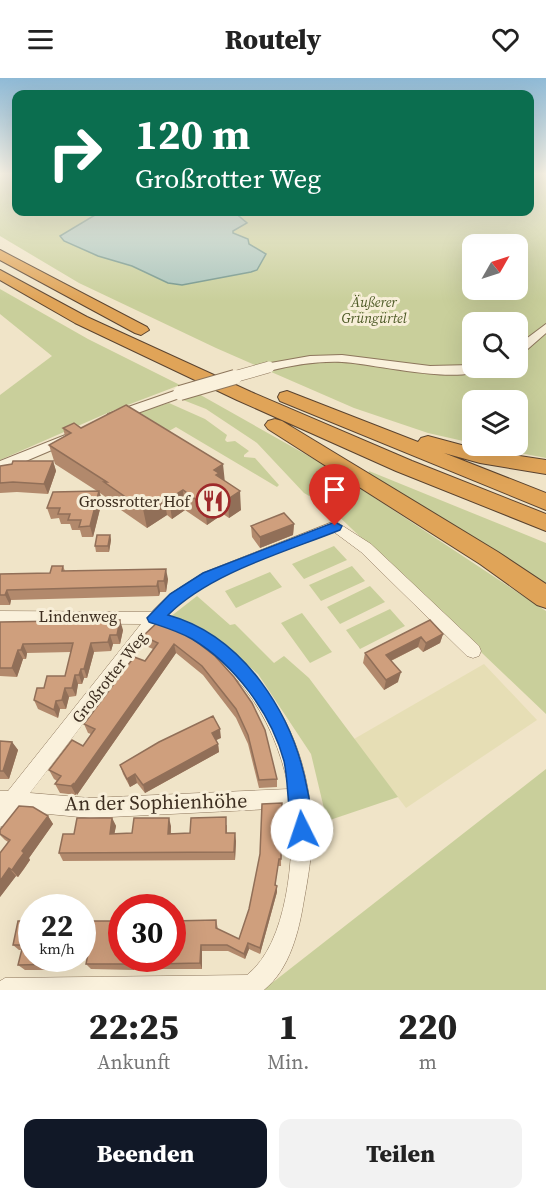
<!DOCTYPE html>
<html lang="de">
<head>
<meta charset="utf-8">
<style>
  :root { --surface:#fff; --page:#f2f2f2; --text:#222; --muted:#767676; --accent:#111827 }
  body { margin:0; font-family:"Source Serif 4",serif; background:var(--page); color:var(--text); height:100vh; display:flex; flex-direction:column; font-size:22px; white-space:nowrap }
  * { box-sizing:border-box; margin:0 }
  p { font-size:20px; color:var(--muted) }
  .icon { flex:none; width:33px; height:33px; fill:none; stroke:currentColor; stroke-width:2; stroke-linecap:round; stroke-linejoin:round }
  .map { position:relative; height:912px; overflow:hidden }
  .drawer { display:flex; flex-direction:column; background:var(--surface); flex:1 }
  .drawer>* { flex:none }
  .top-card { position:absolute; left:12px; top:12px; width:522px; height:126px; border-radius:12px; box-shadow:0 6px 24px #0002; background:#0b6e4f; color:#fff; overflow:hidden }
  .needle { width:39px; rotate:51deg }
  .buttons { position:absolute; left:462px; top:156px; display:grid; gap:12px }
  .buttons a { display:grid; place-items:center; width:66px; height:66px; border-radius:12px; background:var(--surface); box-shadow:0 6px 24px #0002; font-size:30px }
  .speed { position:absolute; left:18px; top:816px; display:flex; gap:12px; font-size:30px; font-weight:700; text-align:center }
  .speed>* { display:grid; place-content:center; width:78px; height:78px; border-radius:50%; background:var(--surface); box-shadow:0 6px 24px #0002; line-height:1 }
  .speed small { font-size:15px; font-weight:400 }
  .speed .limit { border:9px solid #d22; background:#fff; color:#111 }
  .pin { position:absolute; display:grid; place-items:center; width:51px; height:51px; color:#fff; margin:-62px -26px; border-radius:50% 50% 50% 0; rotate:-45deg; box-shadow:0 0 6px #0007 }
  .pin .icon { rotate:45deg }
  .me { position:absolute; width:66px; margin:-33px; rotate:356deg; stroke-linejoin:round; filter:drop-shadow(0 0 4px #0008) }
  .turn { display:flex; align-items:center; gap:21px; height:126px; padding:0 24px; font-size:27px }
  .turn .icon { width:78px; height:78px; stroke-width:2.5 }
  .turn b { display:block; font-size:42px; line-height:51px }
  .eta { display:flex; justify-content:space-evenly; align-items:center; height:102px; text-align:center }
  .eta b { font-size:36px; font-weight:800; line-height:42px }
  .action { display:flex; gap:12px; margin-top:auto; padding:12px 24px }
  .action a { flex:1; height:69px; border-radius:12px; background:var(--accent); color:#fff; font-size:24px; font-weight:800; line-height:69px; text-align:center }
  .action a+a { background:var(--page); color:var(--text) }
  header { display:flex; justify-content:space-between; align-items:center; height:78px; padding:0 24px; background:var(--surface); font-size:27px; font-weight:800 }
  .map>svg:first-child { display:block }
</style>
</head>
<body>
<header><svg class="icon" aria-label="menu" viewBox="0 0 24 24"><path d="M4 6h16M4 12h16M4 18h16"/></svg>Routely<svg class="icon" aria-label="heart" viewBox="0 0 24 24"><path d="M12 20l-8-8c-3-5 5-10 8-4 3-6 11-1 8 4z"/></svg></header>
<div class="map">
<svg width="546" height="912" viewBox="0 0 546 912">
  <rect width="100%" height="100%" fill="#f0e4c8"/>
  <path fill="#e6deb5" d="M484,586L537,642L406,730L354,661Z"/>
  <path fill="#c9cf9b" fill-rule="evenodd" d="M0,95H16V134H530V95H546V380L484,368H518V322H472V365L428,355L354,330L216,270L79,205L0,158ZM472,166H518V212H472ZM472,244H518V290H472Z
    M0,211L88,261L180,307L112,333L0,382V317L52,278L0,236Z
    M197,315L328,389L546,533V636L330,430L304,415L257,365L206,331L178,320Z
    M169,325L205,341L227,357L225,362L227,364L235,363L249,373L244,377V379L255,380L279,407L277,409L176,349L169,353L139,334Z
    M369,393L546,465V510L368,396Z
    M334,468L347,482L304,501L292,486Z
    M352,488L365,503L321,523L309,507Z
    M270,494L282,509L236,530L225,513Z
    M370,508L385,524L340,546L327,529Z
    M197,518L230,547L235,546L274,585L284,578L309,600L398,719L327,743L311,676L258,596L208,554L170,539Z
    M390,531L405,548L360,571L346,552Z
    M302,535L332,574L310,585L281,545Z
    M546,691V912H263Z"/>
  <path fill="#a9c4bc" stroke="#6f938a" stroke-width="1.5" d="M100,134H234L247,145L233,153V155L248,161L249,166L266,176L257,192L251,194L182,207L168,205L132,188L98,178L64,163L60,158Z"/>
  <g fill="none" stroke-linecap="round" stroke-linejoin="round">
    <defs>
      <path id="minor" d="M335,443L371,466L479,568L481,573L479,578L473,580L467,578L361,474L334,454C278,476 209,495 167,538C259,574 310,656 312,754C312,777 308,800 304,822C299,853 290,891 264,912H0V903L5,900L247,897C288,865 294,778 291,730L90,740L17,733L7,746L0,749V713H8L141,546L0,545V533L151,534L170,516L203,495ZM158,548C232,577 273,634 289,711L90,720L30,715Z"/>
      <path id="tertiary" d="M546,246V255L522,276H518V267Z
        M342,277L430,288L472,287V290H483C463,308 370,285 342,284C317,283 293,287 269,293L263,289L265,286L310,278Z
        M180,311L185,312L186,315L185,318L118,342L113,343L106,339L108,336Z
        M68,356L73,357L75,360L73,363L0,394V383Z"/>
      <path id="motorway" d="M0,172L147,249L149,252L141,257L135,255L0,182Z
        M0,192L87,239L251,314L412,383L546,436V453L396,393L237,322L75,245L0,202Z
        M287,313L418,364L421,360L428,358L480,372L546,382V396L480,385L444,375L546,415V432L280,323L278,319L280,315Z
        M275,341L282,343L498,474L546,506V530L537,527L480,486L268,351L265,347L268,343Z"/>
    </defs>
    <use href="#minor" stroke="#8d765c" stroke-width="1"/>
    <use href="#tertiary" stroke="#8d765c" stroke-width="2"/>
    <use href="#motorway" stroke="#5b4430" stroke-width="2"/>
    <use href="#minor" fill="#faf1dc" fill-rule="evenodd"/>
    <use href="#tertiary" fill="#faf1dc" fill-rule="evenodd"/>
    <use href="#motorway" fill="#e0a458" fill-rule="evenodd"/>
    <defs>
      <path id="tertiary-bridge-far1" d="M230,300L269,289"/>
      <path id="tertiary-bridge" d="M180,315L235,299"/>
    </defs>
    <use href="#tertiary-bridge-far1" stroke="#8d765c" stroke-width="12" stroke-linecap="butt"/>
    <use href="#tertiary-bridge" stroke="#8d765c" stroke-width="16" stroke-linecap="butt"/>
    <use href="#tertiary-bridge-far1" stroke="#faf1dc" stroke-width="11"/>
    <use href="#tertiary-bridge" stroke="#faf1dc" stroke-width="14"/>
  </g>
  <path fill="#b2896c" d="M63,350H81L224,403L241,432L229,440L223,436L207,447L185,432L172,441L167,437L147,450L108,423L107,420L100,415L102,423L93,459H82L80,452H72L70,446H61L59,440L51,441L47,430L97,413L55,386L49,367L65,358Z
    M53,383L56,393L48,416L17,414L0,415V388Z
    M294,446L293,457L260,470L252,459L251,448Z
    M110,457L111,462L109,474H96L95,468Z
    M63,488L65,493L168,501L166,514H160L159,518L11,522L10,527H0V496L50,495Z
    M430,542L443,556L440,565L423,574L418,569L391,583L398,604L384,612L363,585L365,575Z
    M159,543L215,578L277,701V709L259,710L248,666L236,640L203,597L176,575L77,717L76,715V717L60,715L55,706L57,703L54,701L49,692L83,668L91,656L88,655L84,646L145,583L153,571L146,568L143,558Z
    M0,544L123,552L120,566H113L111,573L94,574L87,600H84L82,606H78L76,618L69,619L66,631H60L58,640L38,631L34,622L44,610L65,598L71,574L27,575L26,581H23L17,599L0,598Z
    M221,660L216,662L218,666L219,674L145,715L137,705L130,709L123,696L120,687Z
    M0,663L12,664L18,672L9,701H0Z
    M282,725L281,788H278L276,801V807L277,814L260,876L249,871L245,881L228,873H202V891H159L156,886L216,842L218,851L239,861L249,831Z
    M48,738L53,746L29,780L30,782L24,791L18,799L16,798L0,819L8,764L5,762L0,757V752Z
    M112,740L116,748L114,756L132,755L171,748V755H190L227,747V755L236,763L235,782L63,783L59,775L74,756Z
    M18,843L66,880L64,892H25L18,887L22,872H19L13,867Z
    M82,843L122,880H135L134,892L91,891L86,886L89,872H82Z"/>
  <path fill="#916f58" d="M53,383L56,393L48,416L44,406Z
    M223,386L225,405L220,408L214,392Z
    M183,412L185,432L172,441L169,421Z
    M99,413L102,423L93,459L90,448Z
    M240,413L241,432L229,440L228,421Z
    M221,417L223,436L207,447L205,428Z
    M164,418L167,437L147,450L143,431Z
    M294,446L293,457L260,470V459Z
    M110,457L111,462L109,474L108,468Z
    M166,491L168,501L166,514L164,503Z
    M158,503L160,514L159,518L157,508Z
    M7,512L11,522L10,527L5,517Z
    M120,542L123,552L120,566L117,557Z
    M443,556L440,565L423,574L426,565Z
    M110,557L113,566L111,573L108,564Z
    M421,559L418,569L384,586L386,577Z
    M91,565L94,574L87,600L84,591Z
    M23,566L27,575L26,581L21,572Z
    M174,566L176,575L77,717L76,715V717L71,708Z
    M18,572L23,581L17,599L12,590Z
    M81,591L84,600L82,606L79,597Z
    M401,594L398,604L384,612L386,602Z
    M75,597L78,606L76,618L72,610Z
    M65,610L69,619L66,631L62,622Z
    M56,623L60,631L58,640L54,632Z
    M220,651L221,660L214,663L212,655Z
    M12,664L18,672L9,701L3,693Z
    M218,666L219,674L145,715L143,707Z
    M135,696L137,705L130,709L127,701Z
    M48,738L53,746L29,780L30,782L18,799L12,792L22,773Z
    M112,740L116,748L113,763L110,756Z
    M169,740L171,748L170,763L168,756Z
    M235,755L236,763L235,782L234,774Z
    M9,790L16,798L0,819V803Z
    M277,808V814L260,876V870Z
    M248,865L249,871L245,881L244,876Z
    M201,867L202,873V891L200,885Z
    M60,880H66L64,892L59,886Z
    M131,880H135L134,892L130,886Z"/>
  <path fill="#cf9f7d" stroke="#916f58" stroke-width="1.5" d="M126,327L223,386L214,392L219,395L216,397L240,413L228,421L221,417L205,428L183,412L169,421L164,418L143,431L104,404H107L49,367L71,355L63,350L74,345L81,350Z
    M13,383H53L44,406L13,404L0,405V388L12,386Z
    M99,413L90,448L79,449L81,442H68L70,436H58L60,430H47L53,414Z
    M284,435L294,446L260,459L251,448Z
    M97,457H110L108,468H95Z
    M52,488H63L62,493L166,491L164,503H158L157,508L7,512L5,517H0V496L50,495Z
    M120,542L117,557H110L108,564L91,565L84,591H81L79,597H75L72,610H65L62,622L56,623L54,632L34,622L37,610H44L47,598H65L73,565L23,566L21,572H18L12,590H0V544Z
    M430,542L443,556L426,565L421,559L386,577L401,594L386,602L365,575Z
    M159,543L185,555L215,578L234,599L252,625L265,652L277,701L259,702L248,657L236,631L202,588L174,566L73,708V706L71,708L55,706L61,698L49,692L72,662L83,668L95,651L84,646L134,579L145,583L158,565L143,558Z
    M213,638L220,651L212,655L218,666L143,707L135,696L127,701L120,687L159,664Z
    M0,663L12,664L3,693H0Z
    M282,725L281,781H279L275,807L277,808L260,870L248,865L244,876L227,867H201L200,885L156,886V880H172V843L216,842V850L239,861L249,831L260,776L262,726Z
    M19,728L33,729L48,738L22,773L24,775L18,783L12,792L9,790L0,803V775L10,762L0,756V752Z
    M226,739V755H235L234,774L59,775L63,756H74L77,740H112L110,756L132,755L134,740H169L168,756L190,755L191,740Z
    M18,843H32V880H60L59,886L18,887L23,867H13Z
    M82,843H122V880H131L130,886H86L90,866H82Z"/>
  <linearGradient id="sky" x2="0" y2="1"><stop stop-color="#8fbad6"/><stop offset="0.43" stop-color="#f8f3e6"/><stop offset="1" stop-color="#f8f3e6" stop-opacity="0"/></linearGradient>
  <rect width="546" height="223" fill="url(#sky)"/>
  <path fill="#1a73e8" stroke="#114b97" stroke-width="1.5" d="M335,444L342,448L340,452C285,474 210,495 168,537C244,558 293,636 307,710C310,725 315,745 309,759L302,762L295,759C287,741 289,705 284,683C271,635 234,586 192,561C178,553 164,549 149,544L147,540L170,516L203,495Z"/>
  <defs>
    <symbol id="restaurant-ring" viewBox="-11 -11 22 22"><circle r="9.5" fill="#f7eed8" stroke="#9e2a2b" stroke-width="1.5"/><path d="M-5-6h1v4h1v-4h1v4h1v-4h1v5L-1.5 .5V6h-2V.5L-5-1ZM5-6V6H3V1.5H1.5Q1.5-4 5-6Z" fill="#9e2a2b"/></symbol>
  </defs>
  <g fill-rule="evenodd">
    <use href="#restaurant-ring" x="194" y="404" width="38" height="38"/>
  </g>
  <g text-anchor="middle" stroke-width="6" stroke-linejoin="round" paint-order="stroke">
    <g font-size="14" font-style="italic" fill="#4d5a26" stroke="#f7eed8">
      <text x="374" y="229">Äußerer<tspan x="374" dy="16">Grüngürtel</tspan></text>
    </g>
    <g font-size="16" fill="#3d2e20" stroke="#f7eed8" text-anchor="end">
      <text x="190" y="429">Grossrotter Hof</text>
    </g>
    <g font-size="16" fill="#3d2e20" stroke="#f7eed8">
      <text x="78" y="544">Lindenweg</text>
      <text transform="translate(109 599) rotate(-52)" y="6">Großrotter Weg</text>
    </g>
    <g font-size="20" fill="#3d2e20" stroke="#f7eed8">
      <text transform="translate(156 724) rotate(-1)" y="7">An der Sophienhöhe</text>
    </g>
  </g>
</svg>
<div class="buttons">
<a><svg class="needle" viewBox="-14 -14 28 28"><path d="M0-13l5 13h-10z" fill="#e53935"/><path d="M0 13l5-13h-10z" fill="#767676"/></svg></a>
<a><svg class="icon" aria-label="search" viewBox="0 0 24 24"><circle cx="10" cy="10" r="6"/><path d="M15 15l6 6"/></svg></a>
<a><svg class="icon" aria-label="layers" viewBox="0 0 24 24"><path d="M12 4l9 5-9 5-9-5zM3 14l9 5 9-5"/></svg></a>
</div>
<div class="speed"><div>22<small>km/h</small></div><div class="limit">30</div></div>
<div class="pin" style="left:335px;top:448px;background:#d93025"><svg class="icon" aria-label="arrive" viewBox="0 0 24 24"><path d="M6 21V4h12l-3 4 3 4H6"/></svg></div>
<svg class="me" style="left:302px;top:752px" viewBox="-20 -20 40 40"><circle r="19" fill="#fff"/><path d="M0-13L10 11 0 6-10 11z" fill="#1a73e8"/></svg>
<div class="top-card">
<div class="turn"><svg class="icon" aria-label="right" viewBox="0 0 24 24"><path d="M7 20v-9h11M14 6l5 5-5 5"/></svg><div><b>120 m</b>Großrotter Weg</div></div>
</div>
</div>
<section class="drawer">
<div class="eta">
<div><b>22:25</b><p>Ankunft</p></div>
<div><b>1</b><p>Min.</p></div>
<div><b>220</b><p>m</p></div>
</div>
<div class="action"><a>Beenden</a><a>Teilen</a></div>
</section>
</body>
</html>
